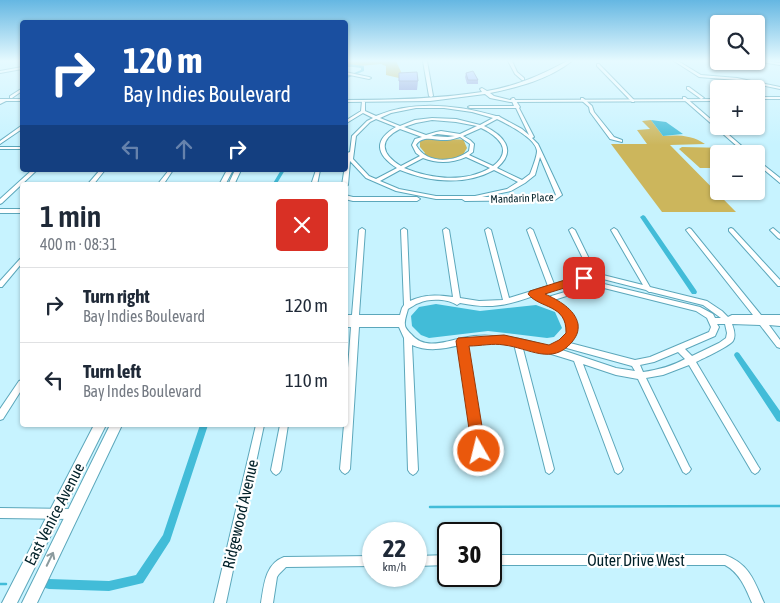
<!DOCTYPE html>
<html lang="en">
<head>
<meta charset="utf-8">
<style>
  :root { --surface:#fff; --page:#f6f6f7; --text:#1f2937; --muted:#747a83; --line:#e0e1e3 }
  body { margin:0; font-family:"Asap Condensed",sans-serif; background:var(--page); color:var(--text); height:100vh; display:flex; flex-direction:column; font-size:19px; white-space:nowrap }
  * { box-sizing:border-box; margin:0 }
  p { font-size:16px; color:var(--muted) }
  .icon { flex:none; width:28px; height:28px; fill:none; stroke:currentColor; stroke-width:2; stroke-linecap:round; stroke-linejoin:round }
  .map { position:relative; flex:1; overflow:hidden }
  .details { position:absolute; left:20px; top:182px; width:328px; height:245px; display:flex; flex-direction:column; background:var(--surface); border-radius:5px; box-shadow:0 1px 4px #0004 }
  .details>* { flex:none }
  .top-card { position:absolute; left:20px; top:20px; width:328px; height:152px; border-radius:5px; box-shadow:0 1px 4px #0004; background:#1a4fa0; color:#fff; overflow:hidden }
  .controls { position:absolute; left:710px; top:15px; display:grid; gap:10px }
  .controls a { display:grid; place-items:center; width:55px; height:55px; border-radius:5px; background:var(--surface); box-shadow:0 1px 4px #0004; font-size:25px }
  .speed { position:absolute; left:362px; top:522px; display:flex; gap:10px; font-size:25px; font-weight:700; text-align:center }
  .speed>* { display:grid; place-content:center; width:65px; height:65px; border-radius:50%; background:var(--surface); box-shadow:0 1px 4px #0004; line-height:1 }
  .speed small { font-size:12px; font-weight:400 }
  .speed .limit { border:2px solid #111; border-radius:8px; background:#fff; color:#111 }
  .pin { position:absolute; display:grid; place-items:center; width:42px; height:42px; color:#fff; margin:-21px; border-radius:10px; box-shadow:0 2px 8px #0006 }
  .me { position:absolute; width:55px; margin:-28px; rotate:352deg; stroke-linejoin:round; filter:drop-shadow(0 0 4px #0008) }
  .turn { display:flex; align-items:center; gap:18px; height:105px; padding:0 20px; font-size:22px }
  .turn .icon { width:65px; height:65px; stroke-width:2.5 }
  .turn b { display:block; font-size:35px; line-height:42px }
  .lanes { display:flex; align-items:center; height:48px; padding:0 20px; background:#0003; justify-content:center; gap:25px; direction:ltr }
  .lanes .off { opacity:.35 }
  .round { display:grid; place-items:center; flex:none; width:52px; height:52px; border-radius:5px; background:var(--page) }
  .overview { display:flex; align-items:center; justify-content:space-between; height:85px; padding:0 20px }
  h1 { font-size:30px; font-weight:600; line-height:38px }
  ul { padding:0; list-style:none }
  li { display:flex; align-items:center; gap:15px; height:75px; padding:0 20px; border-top:1px solid var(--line) }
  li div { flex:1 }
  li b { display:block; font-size:19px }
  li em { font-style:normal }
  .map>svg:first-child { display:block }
</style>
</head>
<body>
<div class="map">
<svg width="780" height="603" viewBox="0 0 780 603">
  <rect width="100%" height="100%" fill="#c7f3ff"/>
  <path fill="#ccb65c" d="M345,61H396L402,74L399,78L386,75V66L381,64L348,67Z
    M651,120L663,136C678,135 692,135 705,144L670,145L736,212H662L611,144H647L637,130L650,129L642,121Z
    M422,138C434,140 462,138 467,141H464L467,148L464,153L467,155C451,160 439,161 423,155L425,153L420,147V142L417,141Z
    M682,147L728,148L734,154H719V168H700L679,149Z"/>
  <path fill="#42bcd8" d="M651,120L666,122L683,134L663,136Z
    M436,304L480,311L536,305L555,312L562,328L554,337L547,338L488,331L429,338L421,335L412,326L411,316L419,307Z"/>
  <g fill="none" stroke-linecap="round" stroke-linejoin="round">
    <path stroke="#42bcd8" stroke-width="2.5" d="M430,507L780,506
      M0,584H6"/>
    <path fill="#42bcd8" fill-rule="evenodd" d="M345,62L348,64L364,66V71L345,79V77L361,70V68L346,66Z
      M281,170H285L276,185H272Z
      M643,215L645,216L696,290L697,292L696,294H692L640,217Z
      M737,352L739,353L780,411V422L777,421L735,357L734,355L735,353Z
      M200,425H208L170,541L143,583L109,591L49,589L45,588L44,584L45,580L49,579L109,581L136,575L163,535Z"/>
    <defs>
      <path id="minor" d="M423,61H427L433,96L431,97L429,96Z
        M508,61H512L517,72L524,78V80H522L515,74Z
        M674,61H678L701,75L737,78L780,87V89L737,80L699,77Z
        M755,61H763L780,63V65Z
        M597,64H599L634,100V102H632L597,66Z
        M22,67V69L0,73V71Z
        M345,72L369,77L371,78L369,79L345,74Z
        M687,87H689L704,98L701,99L687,89Z
        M21,89H22V91L12,98H10V96Z
        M683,97H685L751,154H746L683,99Z
        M513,98H514L520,107L519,108L534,137L532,138L538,144L562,195L555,200L465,201L462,199H436L396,191L366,178L350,161L348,185L345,187V185H342L347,153L350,152L352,136L367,121L373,118L363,113L345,124V121L361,111L362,101L365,102V111L376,116C414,100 457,105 496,116H499L500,117L522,129L529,135L516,108H470L468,107L470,106H514L511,99ZM416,108H444L472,112L493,118L480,125L456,119L432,118L415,120L400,126L380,118L391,113ZM376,119L396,127C373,140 376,155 397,168L376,179L369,176L353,159L356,136L370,122ZM497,119C507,124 536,138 537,151C537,156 532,169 530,174L522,180L497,168C518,150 503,135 484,126ZM432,120L456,122L477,126L460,134L441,131L436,132L426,135L404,127L416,123ZM481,128C498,136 514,150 493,166L469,155L473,152L474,144L470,140L463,136ZM400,129L422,137L415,139L412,145L416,153L420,156L401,166C381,154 378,140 400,129ZM437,134L455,136L448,137L431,136ZM460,137L470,144L469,151C453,163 426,164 416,145C423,134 436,141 447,140C451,140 456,138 460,137ZM466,157L490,168C464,183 431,179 404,168L423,158C438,164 452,163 466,157ZM540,157L556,195L552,197H482L511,191L525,183L535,175ZM400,170C429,182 465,186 494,170L518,182L507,189L475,196H436L399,189L380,181Z
        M581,98H583L592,106L594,112L614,137L622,140V142L610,139L590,112L589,107L581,100Z
        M5,99L8,100L0,104V101Z
        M21,126H22V129L0,144V141Z
        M0,147H22V149H0Z
        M756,159L780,178V183L756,163Z
        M32,170H37L2,203L0,204V199Z
        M100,170H105L93,185H87Z
        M169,170H173L163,185H157Z
        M316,170H320L317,185H311Z
        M345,195L353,197H417L420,199L417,201H353L345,199Z
        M0,209H22V213H0Z
        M362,228L365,230L359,315H400L402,308L404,305L401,230L404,228L407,230L410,301C424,294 438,295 453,297L443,230L446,228L449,230L460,298L479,301L503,300L485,230L488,228L491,230L509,298L548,286L527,230L530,228L533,230L554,284L574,278L591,275L569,230L572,228L575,230L597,275H603L643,285L611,230L614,228L617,230L650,287L707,301L722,311L728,317L732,315H753L686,230L689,228L691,229L761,315H780V326L769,325L780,340V348L777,347L760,325L732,324C734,329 736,336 733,341C728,347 704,358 696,362L758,466L760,469L758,472L755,474L752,472L689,365L663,375L646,378L689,466L691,469L689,472L686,474L683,472L638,379L616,375L583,364L623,469L621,472L618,474L615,472L574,361L522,345L554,469L552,472L549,474L546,472L514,344L492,342L467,344L487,470L485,473L482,475L479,473L477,470L460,345C443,349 428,352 412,345L418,470L416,473L413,475L410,473L408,470L404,338L399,327H359L350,469L348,472L345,474L342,472L340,469L344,425H345V409L351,327H345V321H352H345V315H352L359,230ZM599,279H603L646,290L649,292H651L703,305L721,318H715L713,314L700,307L604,284L585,286L548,297L540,294C544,292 548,292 552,290C563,286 584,276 596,281ZM604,288L696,311L707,318L711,327L709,332L650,357L635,360L570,343C585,325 569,310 554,300L585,290ZM533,296C546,302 579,317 567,337C564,341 555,344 550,347C531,341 512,336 493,336C483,335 472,336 462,338C444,342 424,350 411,334C409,332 405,328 405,325C404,320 407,314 408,309C412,307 415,304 419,303C430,298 448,299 457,305L460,303C489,309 506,306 533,296ZM717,324H725L727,333L726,338L719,343L692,356L685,349L715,336L719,327ZM563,347L632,366L635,371L616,368L559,349ZM678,352L685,359C672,366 658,370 643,372L640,365L654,362Z
        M731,228L733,229L780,280V286H778L729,231V229Z
        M773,228L780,234V239L778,238L770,230Z
        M22,258V263L2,287H0V281L20,259Z
        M22,380V389L3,419L0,420V409L19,381Z
        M256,425H264L226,603H214Z
        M280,425H288L281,470L279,473L276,475L273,473L271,470Z
        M0,508L72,509L76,510L77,514L76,518L72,519L0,518Z
        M449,555V565L416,566V556Z
        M491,555H725C749,564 754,580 764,603H752C746,589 740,573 725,565H491Z
        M374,556V566L286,567L279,574L277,577L273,603H261C264,585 265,564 284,557Z"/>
      <path id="major" d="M567,61H572C549,79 519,87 490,93L494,96L510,100L719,99V101L510,102L490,98L485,94L430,101L345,102V100C391,100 437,99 482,92L480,89L482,88L487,91C516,86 542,75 567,61Z
        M756,97H780V99H756Z
        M0,99H22V101H0Z
        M227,170H233L225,185H219Z
        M235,170H241L234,185H228Z
        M94,425H106L17,603H2Z
        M110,425H122L37,603H22Z"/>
    </defs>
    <use href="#minor" stroke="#5ca7bb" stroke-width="2"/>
    <use href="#major" stroke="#5ca7bb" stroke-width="2"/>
    <use href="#minor" fill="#fff" fill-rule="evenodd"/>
    <use href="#major" fill="#fff" fill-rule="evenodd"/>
  </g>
  <path fill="#8c97da" d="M399,73L418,81L417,90H399Z
    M466,73L478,80V84H467L465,77Z
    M725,81L765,88L762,94H756V89H725L722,87Z"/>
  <path fill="#a3b0fd" stroke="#727bb1" d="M473,71L478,80H468L466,73Z
    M417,72L418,81H399V73Z
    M725,81H748L758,83L765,88H735Z"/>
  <defs><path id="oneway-shaft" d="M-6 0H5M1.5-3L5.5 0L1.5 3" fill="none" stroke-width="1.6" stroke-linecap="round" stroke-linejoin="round" transform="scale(1.25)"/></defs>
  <use stroke="#8c9b9e" href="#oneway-shaft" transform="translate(50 559) rotate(-64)"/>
  <linearGradient id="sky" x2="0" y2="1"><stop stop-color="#65b7e2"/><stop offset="0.42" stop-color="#e6faff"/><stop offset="1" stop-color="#e6faff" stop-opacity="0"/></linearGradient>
  <rect width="780" height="145" fill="url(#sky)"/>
  <path fill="#ea580c" stroke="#983908" d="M584,274L589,278L587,281L545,294C558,300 575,309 578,324C579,332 576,337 572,342C552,366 529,348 504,345C493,343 481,346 469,346L486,451L484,456L479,459L473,456L456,341L458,338L504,335L549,345L559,340L566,333C567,304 540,309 528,294L530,291Z"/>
  <g text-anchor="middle" stroke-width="4.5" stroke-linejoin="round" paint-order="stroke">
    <g font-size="11" fill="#002028" stroke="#fff">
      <text transform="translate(522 198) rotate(-2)" y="4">Mandarin Place</text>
    </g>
    <g font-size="16" fill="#002028" stroke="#fff">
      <text transform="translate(54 514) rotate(-63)" y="6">East Venice Avenue</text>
      <text transform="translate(240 514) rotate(-77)" y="6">Ridgewood Avenue</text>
      <text x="636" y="566">Outer Drive West</text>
    </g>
  </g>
</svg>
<div class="controls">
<a><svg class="icon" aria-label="search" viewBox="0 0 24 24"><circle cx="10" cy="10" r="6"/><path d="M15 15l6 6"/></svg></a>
<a>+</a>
<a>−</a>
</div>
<div class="speed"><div>22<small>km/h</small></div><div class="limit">30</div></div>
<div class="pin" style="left:584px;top:278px;background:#d93025"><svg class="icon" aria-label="arrive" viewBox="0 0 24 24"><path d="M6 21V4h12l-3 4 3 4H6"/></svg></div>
<svg class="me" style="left:479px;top:451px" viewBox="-20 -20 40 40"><circle r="17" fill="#ea580c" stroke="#fff" stroke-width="3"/><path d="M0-11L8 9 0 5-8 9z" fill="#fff"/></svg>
<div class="top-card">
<div class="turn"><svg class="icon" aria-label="right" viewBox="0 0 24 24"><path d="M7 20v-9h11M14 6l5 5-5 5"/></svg><div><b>120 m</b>Bay Indies Boulevard</div></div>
<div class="lanes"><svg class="icon off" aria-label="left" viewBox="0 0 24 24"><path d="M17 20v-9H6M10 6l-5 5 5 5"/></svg><svg class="icon off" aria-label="ahead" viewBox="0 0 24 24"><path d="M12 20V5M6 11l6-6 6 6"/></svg><svg class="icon" aria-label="right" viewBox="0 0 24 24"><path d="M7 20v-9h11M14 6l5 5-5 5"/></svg></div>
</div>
<section class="details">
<div class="overview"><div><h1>1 min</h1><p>400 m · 08:31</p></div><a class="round" style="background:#d93025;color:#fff"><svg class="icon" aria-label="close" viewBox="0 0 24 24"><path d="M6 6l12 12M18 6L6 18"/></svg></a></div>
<ul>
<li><svg class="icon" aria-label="right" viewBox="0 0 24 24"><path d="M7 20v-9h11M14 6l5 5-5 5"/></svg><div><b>Turn right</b><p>Bay Indies Boulevard</p></div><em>120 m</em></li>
<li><svg class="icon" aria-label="left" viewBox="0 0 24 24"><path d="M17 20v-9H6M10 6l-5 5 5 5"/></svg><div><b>Turn left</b><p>Bay Indes Boulevard</p></div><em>110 m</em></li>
</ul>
</section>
</div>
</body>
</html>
